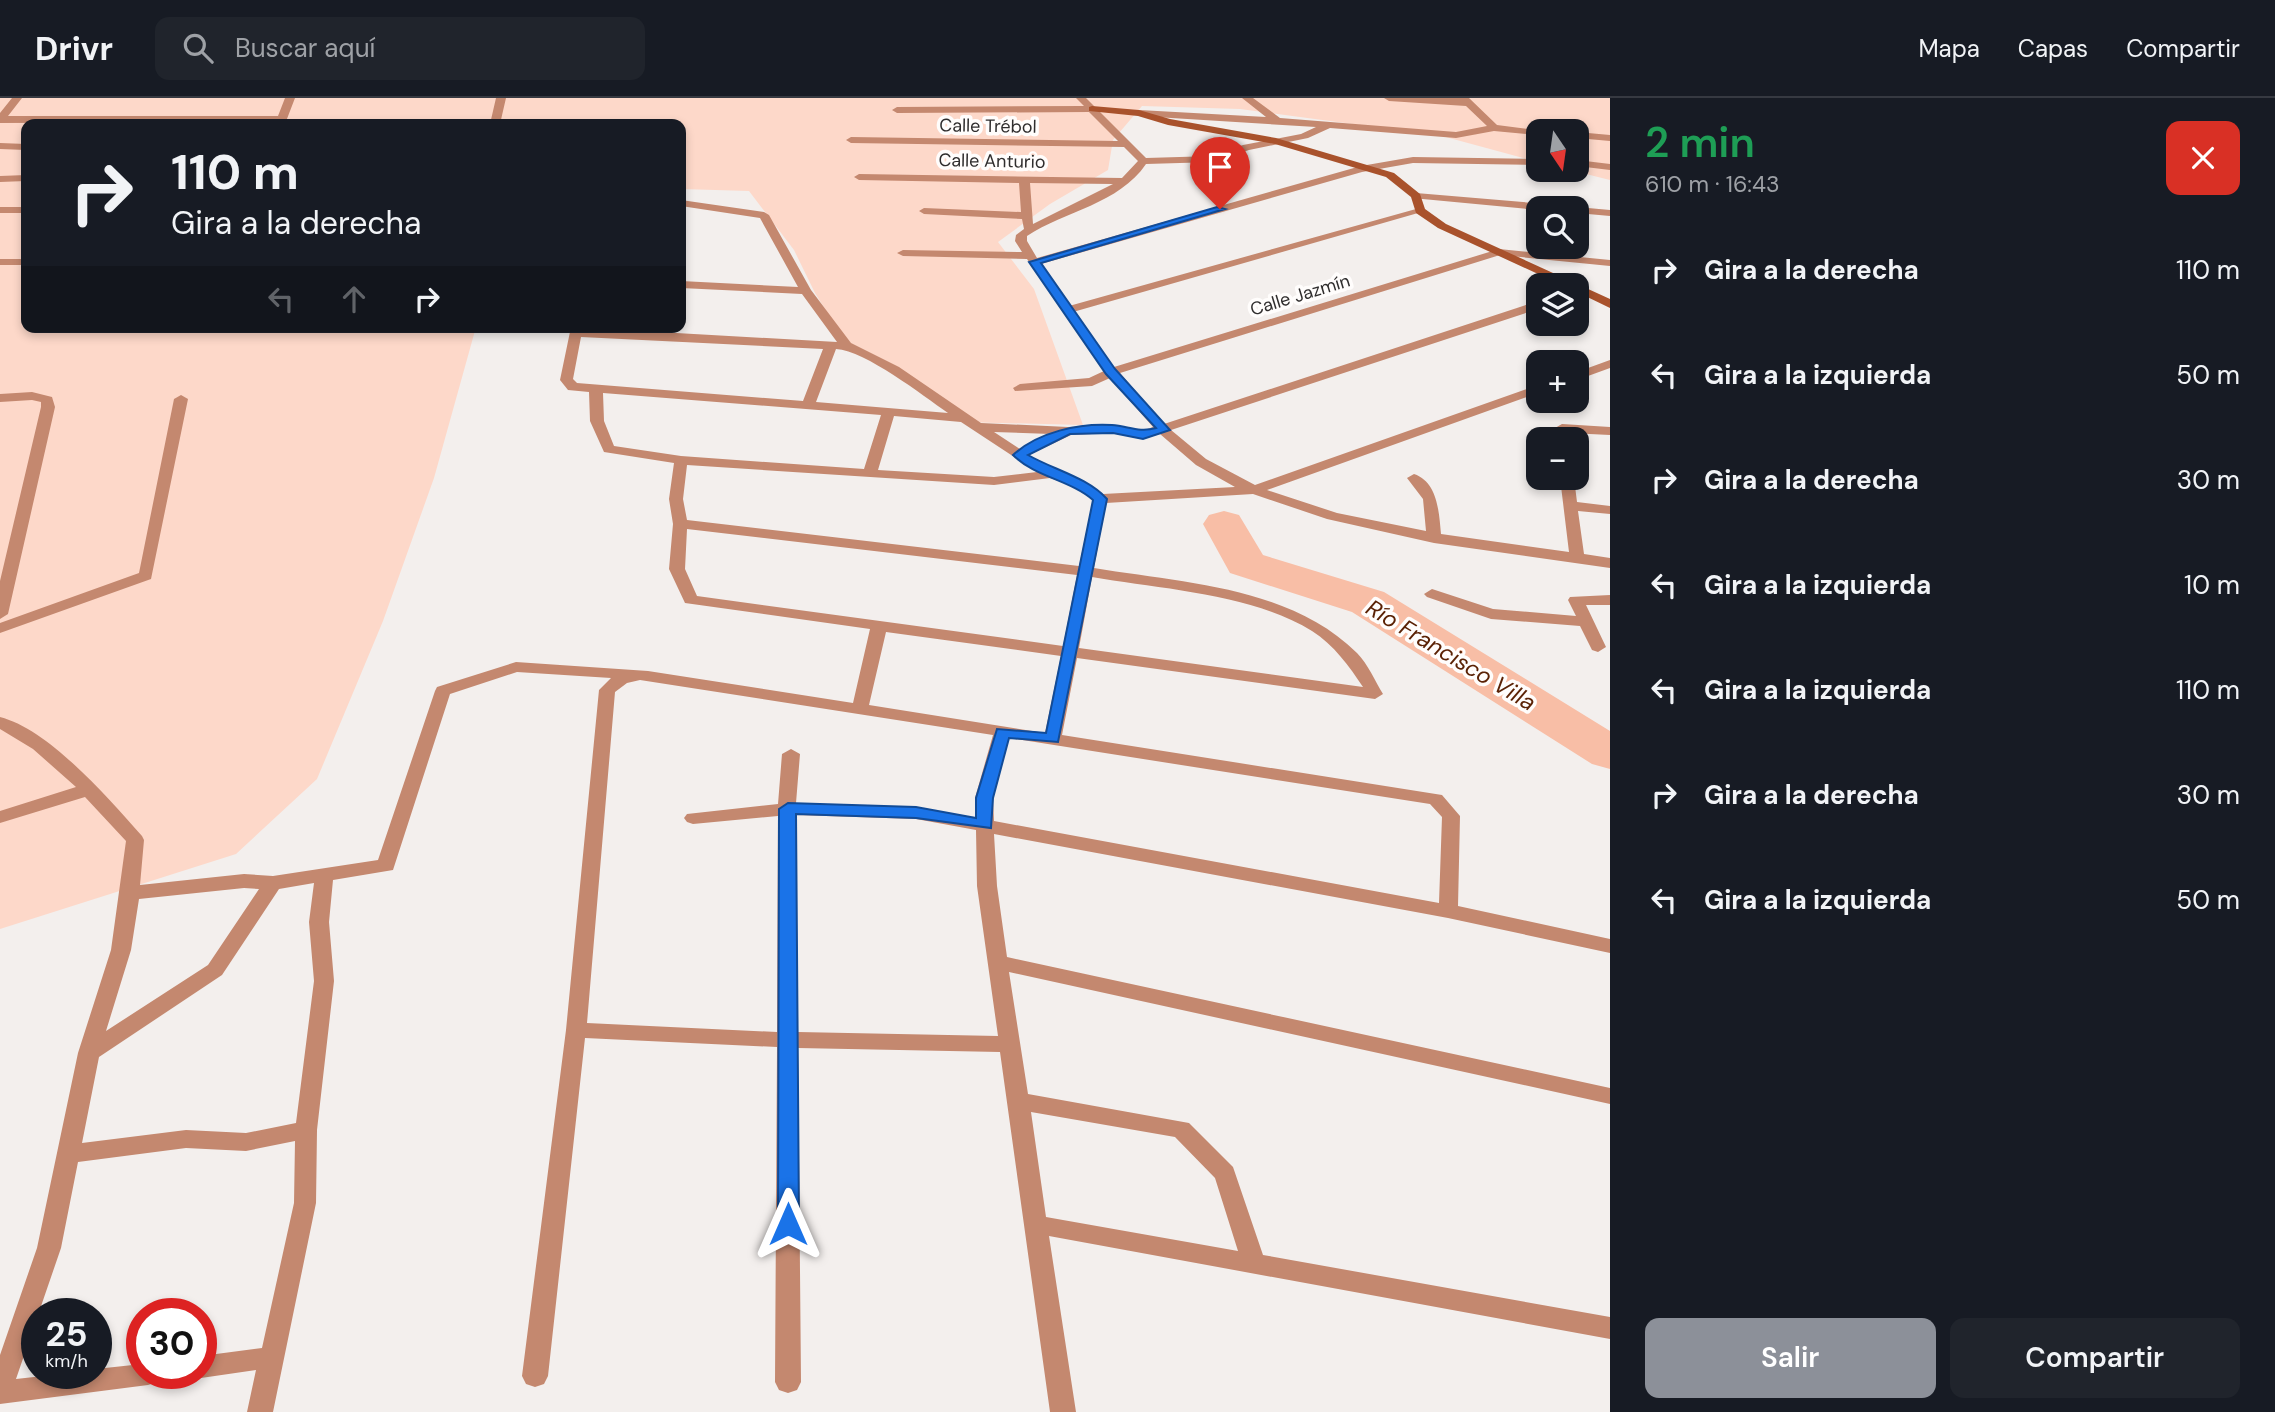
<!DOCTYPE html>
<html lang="es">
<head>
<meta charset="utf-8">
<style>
  :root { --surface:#171b24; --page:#20242c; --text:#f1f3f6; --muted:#9ea1a6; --line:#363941; --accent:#8c9099 }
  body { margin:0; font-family:"DM Sans",sans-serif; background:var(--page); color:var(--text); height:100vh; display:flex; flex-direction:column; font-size:26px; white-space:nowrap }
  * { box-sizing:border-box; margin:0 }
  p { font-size:23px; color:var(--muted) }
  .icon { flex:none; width:38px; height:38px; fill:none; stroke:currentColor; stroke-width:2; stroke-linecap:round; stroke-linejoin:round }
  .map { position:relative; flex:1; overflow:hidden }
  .panel { display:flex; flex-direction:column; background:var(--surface); width:665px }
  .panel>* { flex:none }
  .top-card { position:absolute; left:21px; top:21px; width:665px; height:214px; border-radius:14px; box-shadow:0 4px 10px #0003; background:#171b24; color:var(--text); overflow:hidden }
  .needle { width:46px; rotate:167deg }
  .buttons { position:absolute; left:1526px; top:21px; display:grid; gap:14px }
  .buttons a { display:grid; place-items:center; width:63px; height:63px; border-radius:14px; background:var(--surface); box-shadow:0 4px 10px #0003; font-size:35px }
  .speed { position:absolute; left:21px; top:1200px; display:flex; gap:14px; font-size:35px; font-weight:700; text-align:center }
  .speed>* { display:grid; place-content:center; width:91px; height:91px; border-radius:50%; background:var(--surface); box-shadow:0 4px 10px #0003; line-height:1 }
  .speed small { font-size:18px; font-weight:400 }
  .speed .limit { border:10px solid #d22; background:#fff; color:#111 }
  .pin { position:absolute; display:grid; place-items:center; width:60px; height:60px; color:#fff; margin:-72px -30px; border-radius:50% 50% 50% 0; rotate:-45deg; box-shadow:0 0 7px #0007 }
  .pin .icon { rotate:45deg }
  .me { position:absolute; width:77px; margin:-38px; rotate:0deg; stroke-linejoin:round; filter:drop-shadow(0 0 5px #0008) }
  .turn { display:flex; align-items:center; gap:24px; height:147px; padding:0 35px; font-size:32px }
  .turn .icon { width:91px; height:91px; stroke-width:2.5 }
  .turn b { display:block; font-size:49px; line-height:60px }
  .lanes { display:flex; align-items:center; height:66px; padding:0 35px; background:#0003; justify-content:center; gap:35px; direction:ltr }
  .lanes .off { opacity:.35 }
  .round { display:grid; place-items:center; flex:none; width:74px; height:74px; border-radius:14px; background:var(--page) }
  .headline { display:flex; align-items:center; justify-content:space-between; height:119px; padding:0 35px }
  h1 { font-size:42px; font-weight:600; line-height:52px; color:#1e9e55 }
  .action { display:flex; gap:14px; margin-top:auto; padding:14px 35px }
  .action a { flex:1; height:80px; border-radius:14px; background:var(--accent); color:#fff; font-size:28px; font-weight:600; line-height:80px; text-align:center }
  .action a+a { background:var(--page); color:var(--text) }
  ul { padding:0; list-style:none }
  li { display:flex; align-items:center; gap:21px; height:105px; padding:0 35px }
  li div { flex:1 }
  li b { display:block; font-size:26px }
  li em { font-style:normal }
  header { display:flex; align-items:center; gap:42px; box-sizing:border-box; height:98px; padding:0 35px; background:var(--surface); border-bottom:2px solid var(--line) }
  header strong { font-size:33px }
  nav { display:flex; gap:38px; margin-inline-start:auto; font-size:24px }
  .search { width:490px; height:63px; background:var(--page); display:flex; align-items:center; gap:18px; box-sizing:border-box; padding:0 24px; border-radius:14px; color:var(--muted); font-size:26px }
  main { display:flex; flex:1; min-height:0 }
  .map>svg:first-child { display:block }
</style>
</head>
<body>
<header>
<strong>Drivr</strong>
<div class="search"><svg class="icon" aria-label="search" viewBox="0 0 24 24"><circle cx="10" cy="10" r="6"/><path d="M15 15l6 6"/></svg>Buscar aquí</div>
<nav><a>Mapa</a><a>Capas</a><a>Compartir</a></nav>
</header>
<main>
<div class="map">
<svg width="1610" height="1314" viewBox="0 0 1610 1314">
  <rect width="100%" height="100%" fill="#f3efed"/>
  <path fill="#fdd8c9" d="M0,0H1610V82L1570,72H1577V33H1538V64L1442,38L1240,11L1142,8L1113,42L1108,72L1050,106L998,144L1034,191L1083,327L961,324L896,274L846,245L815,195L794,152L749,93L681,91V26H26V229H476L434,380L383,523L317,681L236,756L0,831Z"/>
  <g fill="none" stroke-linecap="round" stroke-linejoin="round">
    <path fill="#f8bea6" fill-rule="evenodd" d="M1224,413L1239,417L1263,457L1384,494L1610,633V671L1592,666L1352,514L1230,475L1203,426L1209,417Z"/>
    <path fill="#c4886f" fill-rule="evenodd" d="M12,0H22L8,18H278L285,0H295L285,26H275L276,24L0,25V15Z
      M496,0H506L500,26H490Z
      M1076,0H1086L1146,60L1213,58L1243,47L1301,36L1316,29L1139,18L1134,15L1139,12L1266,19L1242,0H1253L1280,20L1456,34L1487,28L1466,8L1389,3L1384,0H1469L1497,27L1542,33H1538V37L1494,33L1456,40L1330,30L1308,40L1249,52L1214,64L1146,66C1119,106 1065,113 1027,138V143L1037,160L1361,68L1413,59L1538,61V67L1413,65L1362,74L1041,166L1069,208L1416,111L1425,113L1073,214L1114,269L1499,151L1610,162V168L1500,157L1120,275L1164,326L1538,203V211L1171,332L1206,361L1255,387L1538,287V295L1267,392L1337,415L1426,433L1423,401L1407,380L1414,376C1438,384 1439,415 1441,436L1569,454L1560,380H1574L1577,404L1610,408V416L1578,413L1584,456L1610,460V470L1434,445L1327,421L1253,396L1106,405L1094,470C1183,485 1289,488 1357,555C1368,566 1375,583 1383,596L1375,601L1077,560L1062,637L1442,697L1460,718L1458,808L1610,841V855L1448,820L994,736L997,788L1007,859L1610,990V1006L1009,874L1028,996L1189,1025L1233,1069L1263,1157L1610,1219V1241L1049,1138L1076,1314H1050L1000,954L798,950L801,1284L797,1292L788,1295L779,1292L775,1284L777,949L585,940L548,1278L544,1286L535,1289L526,1286L522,1278L566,932L599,592L611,580L517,574L450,596L393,772L333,782L329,824L334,883L317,1032L316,1105L273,1314H247L256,1272L201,1280L192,1276H201V1258L262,1250L294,1105L295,1043L246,1053L186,1050L78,1064L61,1150L16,1281L61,1276H96V1271L142,1266V1276H161L157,1284L148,1287L0,1306V1257L37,1150L78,955L111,852L126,743L85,699L0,725V713L76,689L33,651L0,631V619C50,632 108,700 142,738L144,742L140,787L244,776L273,778L378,762L435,593L437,589L516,564L648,573L853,605L870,531L685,505L669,471L673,426L669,401L674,365L604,354L590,323L589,294L568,292L560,282L571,229L837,244L802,196L681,190V183L798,189L760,120L681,108V102L764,114L769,117L811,192L851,245L899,269L981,325L1068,329L1113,327L1142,333L1153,329L1110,280L1092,288L1015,293L1013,290L1020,286L1089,280L1104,273L1027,161L903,158L897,155L903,152L1022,154L1015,143L1016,137L1024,131L1022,121L924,116L919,113L924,110L1021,114L1019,85L859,82L854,79L859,76L1122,80L1138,63L1124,49L851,45L846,42L851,39L1118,43L1089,14L897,15L892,12L897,9L1084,8ZM1030,85L1113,86L1033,126ZM581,239L823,251L803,303L577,285L573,281ZM836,251C866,253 922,297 948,315L816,304ZM603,295L881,317L864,371L681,358L614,348L604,323ZM894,318L961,324L1037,374L994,379L878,372ZM994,334L1051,336L1020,351ZM1113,335L1143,341L1160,336L1196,367L1235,389L1103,396C1083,378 1054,372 1029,357L1071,337ZM687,367L994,387L1050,380L1079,390L1093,402L1079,468L687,422L683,401ZM687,431L1077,477L1063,548L697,498L685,471ZM1092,479C1161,491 1253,496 1312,533C1334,547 1349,568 1363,589L1079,550ZM886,534L1061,558L1045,635L869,607ZM640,582L993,637L975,700L976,720L916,709L796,705L800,656L791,651L782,656L778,706L687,716L684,720L687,724L693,726L778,718L777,934L587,925L615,594L627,585ZM1009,640L1430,706L1442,719L1439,805L994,723L993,700ZM796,717L916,721L976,732L977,788L998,938L798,934ZM314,785L309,824L314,883L296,1025L246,1035L186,1032L82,1045L99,959L222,877L279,791ZM244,790L259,791L208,867L106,933L131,852L139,801ZM1031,1014L1175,1039L1215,1080L1238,1153L1046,1119Z
      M1577,34L1610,37V43L1577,40Z
      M0,45L26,46V52L0,51Z
      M1577,62L1610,66V72L1577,68Z
      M26,77V83L0,84V78Z
      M1416,95L1557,107L1562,110L1538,112L1412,100V96Z
      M0,109H26V115H0Z
      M1577,109L1610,112V118L1577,115V110H1573Z
      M0,161H26V167H0Z
      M1610,262V270L1577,282V274Z
      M32,294L52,299L55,309L8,516L0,521V483L41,309V304L32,302L0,304V296Z
      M181,297L188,301L151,481L0,535V525L139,475L174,301Z
      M1562,326L1610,329V337L1569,335L1570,341H1556L1555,330Z
      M1432,491L1493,511L1576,518L1568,502L1570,499L1610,497V507H1586L1606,549L1598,554L1592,552L1580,528L1491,521L1427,499L1424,496Z"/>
    <path fill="#a9522c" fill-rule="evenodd" d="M1092,8L1139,12L1170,21L1276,40L1394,75L1420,96L1425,111L1446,126L1610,201V210L1577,194V187H1562L1438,130L1416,115L1411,99L1386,79L1275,46L1168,27L1138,18L1089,13V9Z"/>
  </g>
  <path fill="#1a73e8" stroke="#114b97" stroke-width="2" d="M1217,109L1225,111L1041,165L1115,271L1170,332L1143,341L1113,335L1070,336L1028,357C1054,372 1087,379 1107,401L1058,644L1009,640L993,700L991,730L916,720L796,716L799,1126L796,1133L788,1135L781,1133L778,1126L779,711L788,705L916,709L976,720V700L997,631L1046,635L1093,402C1070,382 1035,379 1013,357C1038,334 1079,325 1112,327C1128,328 1139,335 1156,330L1106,276L1029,164Z"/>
  <g text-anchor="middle" stroke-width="7" stroke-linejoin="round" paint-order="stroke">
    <g font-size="18" fill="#2f2d2d" stroke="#fffdfc">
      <text transform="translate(988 28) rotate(1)" y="6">Calle Trébol</text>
      <text transform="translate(992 63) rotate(1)" y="6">Calle Anturio</text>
      <text transform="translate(1300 197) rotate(-17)" y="6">Calle Jazmín</text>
    </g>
    <g font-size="23" font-style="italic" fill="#5b2205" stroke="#fffdfc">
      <text transform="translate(1451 557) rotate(31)" y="8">Río Francisco Villa</text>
    </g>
  </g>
</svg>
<div class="buttons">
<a><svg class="needle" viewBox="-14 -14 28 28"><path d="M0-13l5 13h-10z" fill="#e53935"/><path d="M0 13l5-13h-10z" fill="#9ea1a6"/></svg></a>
<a><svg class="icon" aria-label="search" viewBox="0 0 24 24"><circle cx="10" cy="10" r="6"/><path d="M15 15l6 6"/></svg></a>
<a><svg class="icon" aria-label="layers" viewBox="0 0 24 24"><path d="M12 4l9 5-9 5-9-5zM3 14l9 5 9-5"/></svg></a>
<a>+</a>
<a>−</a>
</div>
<div class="speed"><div>25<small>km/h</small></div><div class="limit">30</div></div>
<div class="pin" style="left:1220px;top:111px;background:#d93025"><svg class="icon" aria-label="arrive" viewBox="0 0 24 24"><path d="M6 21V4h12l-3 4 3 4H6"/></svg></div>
<svg class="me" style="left:788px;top:1126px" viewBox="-20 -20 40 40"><path d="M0-17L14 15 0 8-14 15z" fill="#1a73e8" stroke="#fff" stroke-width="4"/></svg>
<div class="top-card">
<div class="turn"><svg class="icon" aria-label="right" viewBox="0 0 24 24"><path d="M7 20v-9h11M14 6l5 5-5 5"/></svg><div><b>110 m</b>Gira a la derecha</div></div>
<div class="lanes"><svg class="icon off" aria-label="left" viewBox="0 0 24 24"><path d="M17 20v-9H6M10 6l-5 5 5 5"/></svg><svg class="icon off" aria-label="ahead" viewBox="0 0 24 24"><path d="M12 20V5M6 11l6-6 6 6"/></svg><svg class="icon" aria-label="right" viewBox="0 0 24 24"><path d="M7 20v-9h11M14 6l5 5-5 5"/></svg></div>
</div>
</div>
<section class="panel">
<div class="headline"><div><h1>2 min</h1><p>610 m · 16:43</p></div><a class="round" style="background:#d93025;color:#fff"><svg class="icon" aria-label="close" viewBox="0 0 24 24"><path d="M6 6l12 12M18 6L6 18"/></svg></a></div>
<ul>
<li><svg class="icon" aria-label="right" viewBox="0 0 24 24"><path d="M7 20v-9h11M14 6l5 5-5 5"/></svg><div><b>Gira a la derecha</b></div><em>110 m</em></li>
<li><svg class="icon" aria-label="left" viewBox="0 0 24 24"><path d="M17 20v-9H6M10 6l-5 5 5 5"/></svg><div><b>Gira a la izquierda</b></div><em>50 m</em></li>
<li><svg class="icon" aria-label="right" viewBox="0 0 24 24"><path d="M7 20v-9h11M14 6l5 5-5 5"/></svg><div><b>Gira a la derecha</b></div><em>30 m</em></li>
<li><svg class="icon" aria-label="left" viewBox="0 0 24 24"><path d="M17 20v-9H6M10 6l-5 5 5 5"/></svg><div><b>Gira a la izquierda</b></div><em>10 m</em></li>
<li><svg class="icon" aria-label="left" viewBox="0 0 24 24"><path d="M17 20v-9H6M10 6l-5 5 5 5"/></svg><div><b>Gira a la izquierda</b></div><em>110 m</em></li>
<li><svg class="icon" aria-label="right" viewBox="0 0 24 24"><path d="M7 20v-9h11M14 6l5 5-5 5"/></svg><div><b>Gira a la derecha</b></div><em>30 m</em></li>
<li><svg class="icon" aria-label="left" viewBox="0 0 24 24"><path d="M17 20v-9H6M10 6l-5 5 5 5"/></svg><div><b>Gira a la izquierda</b></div><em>50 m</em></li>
</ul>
<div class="action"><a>Salir</a><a>Compartir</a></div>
</section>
</main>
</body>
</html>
